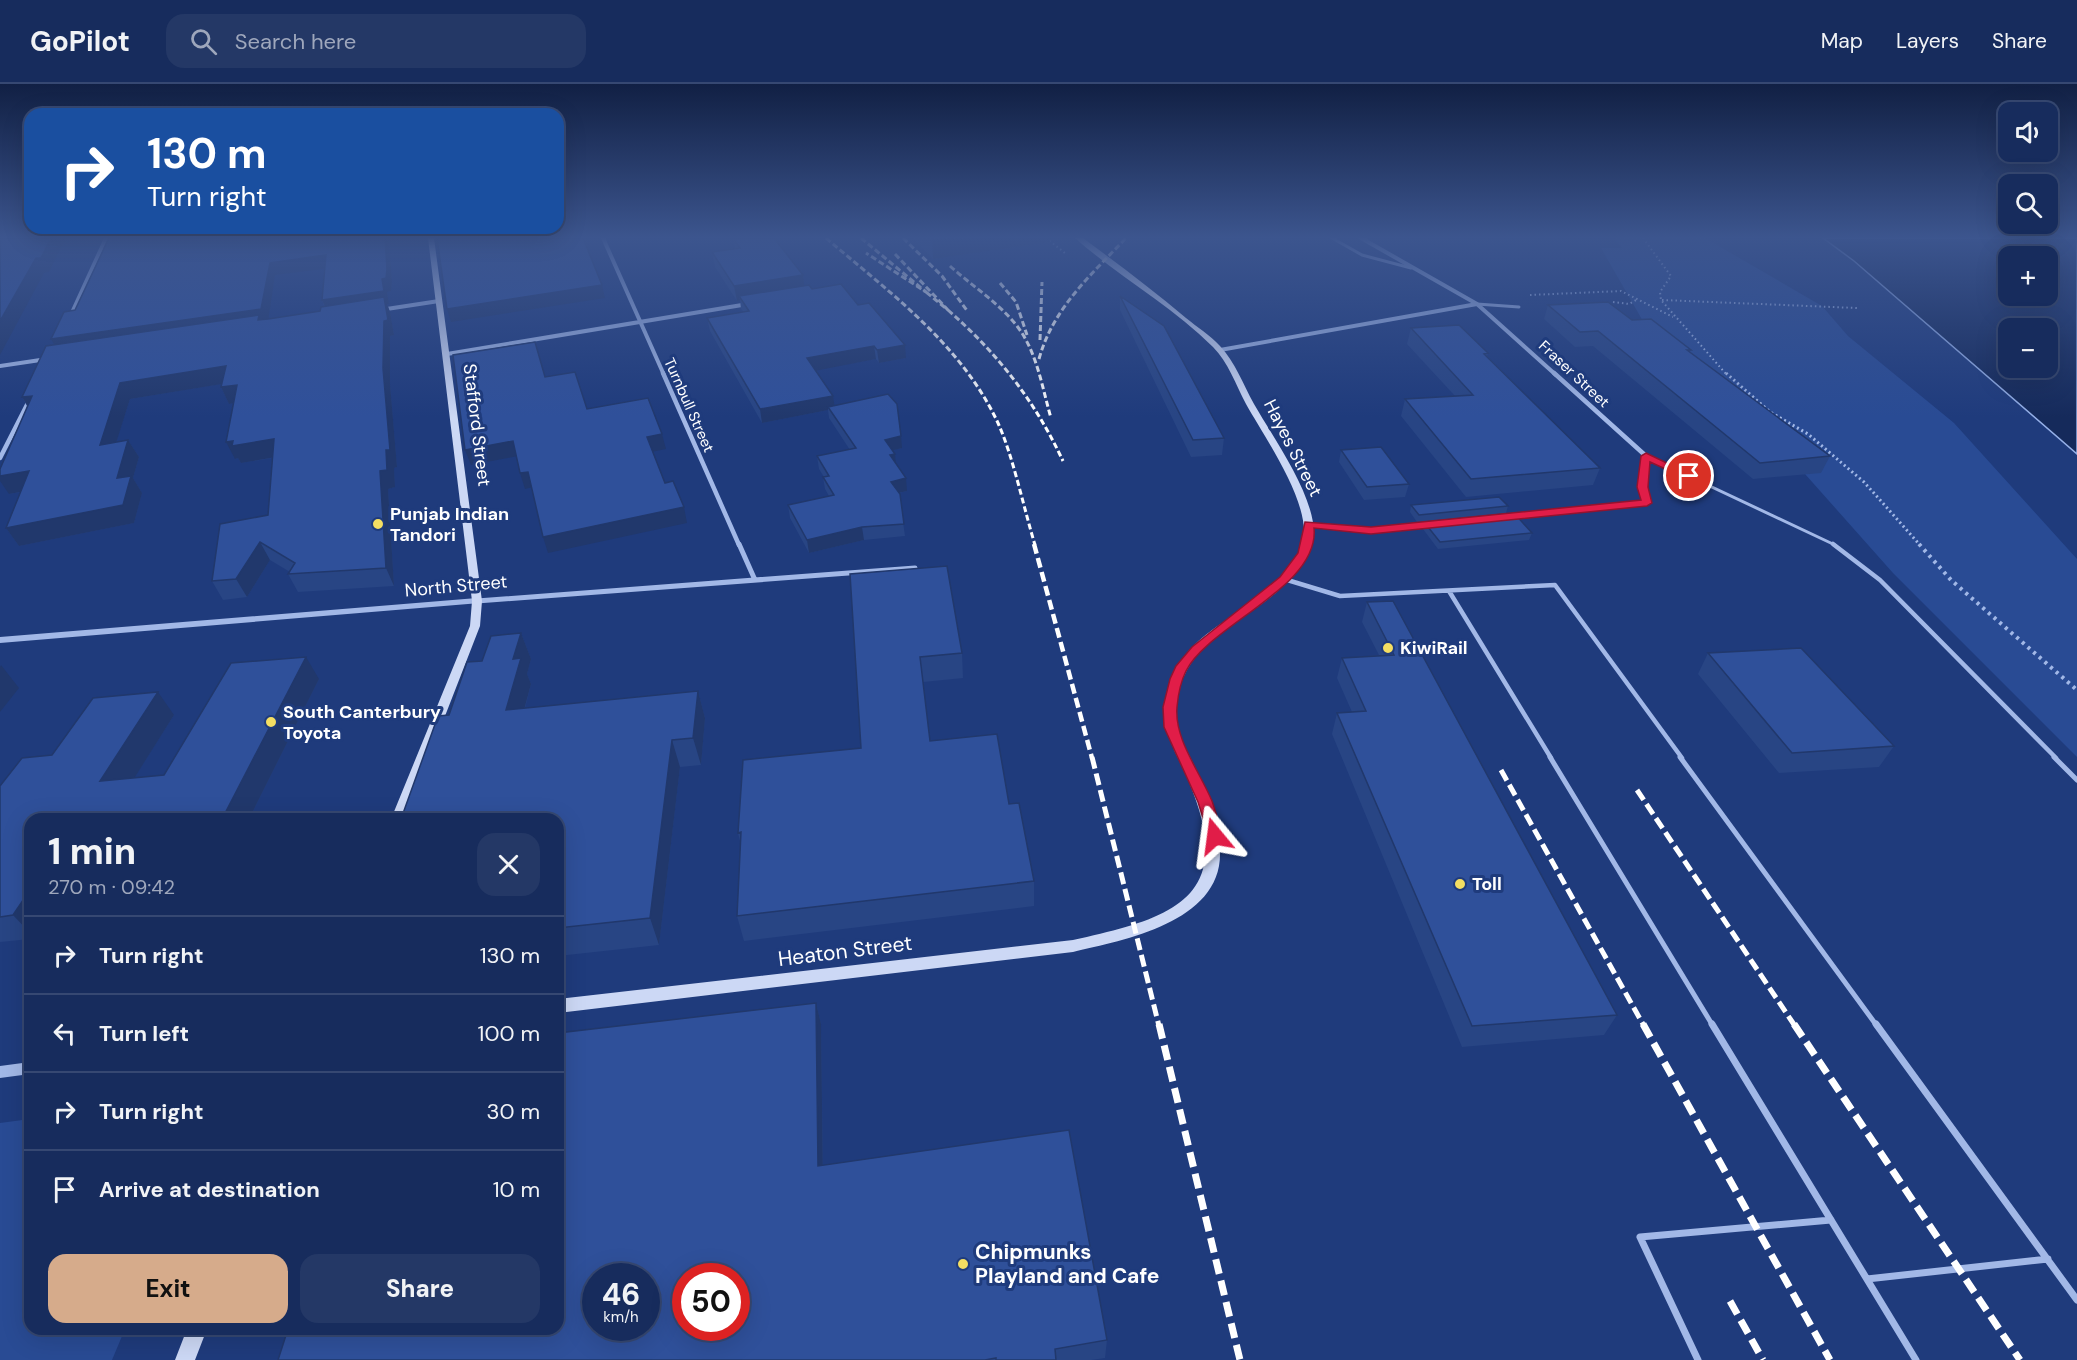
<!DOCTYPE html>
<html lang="en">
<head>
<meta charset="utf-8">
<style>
  :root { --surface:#172c5d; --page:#243866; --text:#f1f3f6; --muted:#9ea7bc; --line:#364872; --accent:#d6ab8b }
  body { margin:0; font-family:"DM Sans",sans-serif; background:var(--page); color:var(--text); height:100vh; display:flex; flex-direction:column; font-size:22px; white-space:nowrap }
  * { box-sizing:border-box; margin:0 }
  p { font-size:20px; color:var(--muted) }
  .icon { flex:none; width:33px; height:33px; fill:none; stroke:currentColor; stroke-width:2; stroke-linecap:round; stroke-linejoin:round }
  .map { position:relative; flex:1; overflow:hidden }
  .side { position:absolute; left:24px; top:729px; width:540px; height:522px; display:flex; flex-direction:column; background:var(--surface); border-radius:18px; box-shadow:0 6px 24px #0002,0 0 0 2px var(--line) }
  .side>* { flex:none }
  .top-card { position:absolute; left:24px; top:24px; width:540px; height:126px; border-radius:18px; box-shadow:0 6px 24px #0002,0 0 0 2px var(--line); background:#1a4fa0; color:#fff; overflow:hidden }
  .buttons { position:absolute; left:1998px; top:18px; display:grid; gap:12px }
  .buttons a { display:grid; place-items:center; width:60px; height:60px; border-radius:12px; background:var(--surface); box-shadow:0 6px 24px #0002,0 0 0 2px var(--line); font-size:30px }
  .speed { position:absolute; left:582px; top:1179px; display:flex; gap:12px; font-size:30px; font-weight:700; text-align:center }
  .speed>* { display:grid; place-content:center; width:78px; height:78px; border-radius:50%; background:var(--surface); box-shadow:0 6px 24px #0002,0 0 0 2px var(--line); line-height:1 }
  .speed small { font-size:15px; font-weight:400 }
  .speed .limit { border:9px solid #d22; background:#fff; color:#111 }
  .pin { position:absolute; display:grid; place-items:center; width:51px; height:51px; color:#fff; margin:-26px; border:3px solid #fff; border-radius:50%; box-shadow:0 2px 6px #0007 }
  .me { position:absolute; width:66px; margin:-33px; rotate:344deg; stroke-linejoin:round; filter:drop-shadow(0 0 4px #0008) }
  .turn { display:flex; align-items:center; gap:21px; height:126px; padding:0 24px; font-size:27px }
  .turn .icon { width:78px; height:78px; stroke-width:2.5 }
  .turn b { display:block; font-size:42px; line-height:51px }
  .round { display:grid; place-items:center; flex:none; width:63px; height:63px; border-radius:18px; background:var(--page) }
  .overview { display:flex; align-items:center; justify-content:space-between; height:102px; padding:0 24px }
  h1 { font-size:36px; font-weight:800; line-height:45px }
  .cta { display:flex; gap:12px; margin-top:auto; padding:12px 24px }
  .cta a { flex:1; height:69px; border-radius:18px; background:var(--accent); color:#111; font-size:24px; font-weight:800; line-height:69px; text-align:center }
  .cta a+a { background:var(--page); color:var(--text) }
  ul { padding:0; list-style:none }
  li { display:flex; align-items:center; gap:18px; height:78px; padding:0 24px; border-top:2px solid var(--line) }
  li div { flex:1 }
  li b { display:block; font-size:22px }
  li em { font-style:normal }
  header { display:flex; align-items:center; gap:36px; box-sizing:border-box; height:84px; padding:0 30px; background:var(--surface); border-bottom:2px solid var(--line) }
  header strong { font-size:28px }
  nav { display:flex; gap:33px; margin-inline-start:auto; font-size:21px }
  .search { width:420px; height:54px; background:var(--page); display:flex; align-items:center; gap:15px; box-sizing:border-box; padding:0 21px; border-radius:18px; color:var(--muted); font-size:22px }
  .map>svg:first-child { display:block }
</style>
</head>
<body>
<header>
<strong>GoPilot</strong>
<div class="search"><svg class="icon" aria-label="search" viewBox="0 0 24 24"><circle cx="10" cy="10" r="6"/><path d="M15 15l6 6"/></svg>Search here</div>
<nav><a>Map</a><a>Layers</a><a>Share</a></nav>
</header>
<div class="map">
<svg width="2077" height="1276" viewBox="0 0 2077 1276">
  <rect width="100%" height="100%" fill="#1f3b7c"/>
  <path fill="#294b94" d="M1614,154H1705L1822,222L1848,252L1954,339L2077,475V673L1893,489L1805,390L1822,387L1672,268L1644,239L1601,164H1622Z
    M30,1035V1245H125L112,1276H0V1039Z"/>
  <path fill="#152a5b" stroke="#95b0e8" stroke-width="1.5" fill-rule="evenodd" d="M1823,154H2077V370L1854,177ZM2008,172H2048V212H2008ZM2008,244H2048V284H2008Z"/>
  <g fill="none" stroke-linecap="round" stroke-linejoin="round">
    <path stroke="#a2b8e7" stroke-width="2" stroke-dasharray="1.5 3" stroke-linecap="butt" d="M1046,154L1065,169
      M1643,154L1671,192L1660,208L1661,216L1727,291
      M1530,211L1621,207L1673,233
      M1662,216L1857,224
      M1613,218L1629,220L1638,215"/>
    <path stroke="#a2b8e7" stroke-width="3" stroke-dasharray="2 3" stroke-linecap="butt" d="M1726,289L1770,328L1808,350L1864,398L1920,461"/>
    <path stroke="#a2b8e7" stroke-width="4" stroke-dasharray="3 4.5" stroke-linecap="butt" d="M1919,460L1951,496L2077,606"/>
    <path stroke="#a2b8e7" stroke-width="3" d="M1332,154L1362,171L1411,184
      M1477,220L1519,223
      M1513,432L1647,419L1642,403L1646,372L1835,461
      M1309,440L1371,446L1427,441"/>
    <path stroke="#a2b8e7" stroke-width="4.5" d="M1833,460L1880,496L2056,674
      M1284,495L1340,512L1555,501L1682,674
      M1449,507L1551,674"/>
    <path stroke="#a2b8e7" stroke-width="5" d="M1550,673L1713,942
      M1680,673L1877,942
      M2054,673L2077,696"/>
    <path stroke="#a2b8e7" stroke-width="7" d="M1712,940L1916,1276
      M1876,940L2077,1216
      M1867,1195L2048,1175
      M1698,1276L1640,1153L1831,1136"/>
    <path stroke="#a2b8e7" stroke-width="4" d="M603,154L664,291
      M1361,154L1477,220L1556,291
      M380,226L439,217
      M70,233L106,154
      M1220,266L1477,220
      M447,270L748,220
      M0,282L47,275"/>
    <path stroke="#a2b8e7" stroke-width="4.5" d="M663,289L739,461
      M1554,289L1646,372
      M0,374L30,315"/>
    <path stroke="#a2b8e7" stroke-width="5" d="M739,460L755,496
      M477,517L915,484"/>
    <path fill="#a2b8e7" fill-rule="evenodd" d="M477,514L482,517L480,519L0,559V553Z
      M30,978V990L0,994V982Z"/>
    <path fill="#ccd8f5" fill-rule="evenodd" d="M428,154H434L482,517L480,542L405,735H391L470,542L472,517Z
      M1075,154H1083C1118,180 1153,206 1186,234C1197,243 1210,251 1220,262C1235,278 1243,300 1254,320C1274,355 1314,410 1314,450C1314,468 1300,484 1289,496C1253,536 1188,553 1178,612C1172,648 1188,666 1202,698C1211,720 1220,743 1220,768C1222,838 1125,856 1073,868L558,929V915L1073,856C1172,834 1238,815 1189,698C1178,671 1161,649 1166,618C1176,552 1228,543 1270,503C1284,491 1302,472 1304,453C1307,413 1265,354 1246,320C1236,301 1228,278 1213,263C1171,221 1119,193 1075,154Z
      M187,1245H207L195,1276H175Z"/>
    <path stroke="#fff" stroke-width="3" stroke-dasharray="6 3" stroke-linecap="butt" d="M826,154C890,209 961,260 998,339C1013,372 1024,425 1035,461
      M861,154L926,208L866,169
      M903,154L942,192L968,228
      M895,170L948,226L926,208
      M950,182C972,202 998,218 1017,242C1037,268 1042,303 1051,334
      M1000,199L1016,218L1027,251
      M948,226C998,270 1035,317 1063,377
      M1040,256L1042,198
      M1039,275C1053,224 1091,191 1126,154"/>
    <path stroke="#fff" stroke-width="4.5" stroke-dasharray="10 4.5" stroke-linecap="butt" d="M1034,460L1092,674"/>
    <path stroke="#fff" stroke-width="5" stroke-dasharray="12 5" stroke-linecap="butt" d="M1092,673L1159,942
      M1501,686L1644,942
      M1637,706L1795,942"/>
    <path stroke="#fff" stroke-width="7" stroke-dasharray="15 7" stroke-linecap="butt" d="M1159,940L1240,1276
      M1643,940L1830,1276
      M1794,940L2020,1276
      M1730,1217L1763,1276"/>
  </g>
  <path fill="#284584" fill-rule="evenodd" d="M733,154L803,191L804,201L858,221L906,274L879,279L876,275L815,286L834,321L902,364L892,366L896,380L907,407L899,409L905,452L864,456L809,469L790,434L788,421L829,412L825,405L823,393H824L819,385L817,372L850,366L829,334L828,326L762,339L710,247L707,234L744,228L741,225L740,216L737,217L715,183L712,168L735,165Z
    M912,154H1050V158L933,175Z
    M389,157L392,198L391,207L387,208L389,220H387L390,228L394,251L390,252V300L397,383L394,384L395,403L388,405L394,502L298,508L288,490L290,488L270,476L247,513L223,516L212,497L268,431L272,374L241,379L238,374L235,375L233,319L229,320L221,303V300L130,315L116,358L128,356L139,373L133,394L142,409L134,439L19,462L6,444L21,408L9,410L27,322L22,313L75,226ZM324,184L322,216L324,222L320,227L268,235L275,191Z
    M1120,212L1224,354L1222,371L1191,373L1120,226Z
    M1548,221L1632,236L1691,266L1690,268L1830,372L1821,389L1753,395L1593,262L1575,263L1544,235Z
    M1411,244L1488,269L1487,272L1600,384L1593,401L1466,413L1401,332L1405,315L1455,312L1407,260Z
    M1341,366L1409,400L1405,413L1364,416L1339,378Z
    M1411,421L1508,422L1506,429L1417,438L1410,428Z
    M1424,438L1532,449L1529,456L1438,465L1423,445Z
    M850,490L962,569L963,594L923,598L930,657L1009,720L1034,797V822L744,857L737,832L741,761L738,749L861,664Z
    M1367,518L1617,931L1604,951L1462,963L1332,650L1337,629L1352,628L1337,594L1342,574L1379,571L1362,538Z
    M521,549L531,575L527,590L531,600L525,624L698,607L705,634L701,681L680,683L659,861L558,872V735L449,631L482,577Z
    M1708,569L1894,662L1879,683L1779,689L1698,590Z
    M319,595L249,735H30V855L0,858V702L52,671L174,631L134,694L164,691Z
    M816,919L821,940L823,1081L1107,1256L1105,1274L1091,1276H278Z"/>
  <path fill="#21386c" d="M51,154H66L49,188L44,189L0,271V237L36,174Z
    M385,154H410L389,157L392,198L391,207L387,208L389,220H387L390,228L394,251L390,252V300L397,383L394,384L395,403L388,405L394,502L386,484L328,229L322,216Z
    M1050,154V158L933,175L932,155Z
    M326,171L331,184L275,191L268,238L59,269L51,255L270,179Z
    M803,191L805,206L739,212L740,216L737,217L734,202Z
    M602,201L605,214L451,238L447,225Z
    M905,261L906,274L879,279L877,266Z
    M874,262L876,275L809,288L807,274Z
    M226,282L234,298L130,315L110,378L100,361L120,299Z
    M237,301L245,317L229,320L221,303Z
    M32,312L33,330L22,313Z
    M833,312L835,325L828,323V326L762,339L760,325Z
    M662,350L666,365L651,368L647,353Z
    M901,352L902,364L886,368L885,356Z
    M274,355L282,372L241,379L238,374L235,375L226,358Z
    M128,356L139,373L133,394L142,409L134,439L19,462L6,444L117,394Z
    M513,357L518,372L471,381L465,366Z
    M895,370L896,382L890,371Z
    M29,387L41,404L9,410L0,397V392Z
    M528,388L533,403L525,405L520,389Z
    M906,394L907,407L893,410L891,398Z
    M684,423L687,439L548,469L543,453Z
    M862,443L864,456L809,469L807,456Z
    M260,458L270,476L247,513L236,495Z
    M521,549L531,575L527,590L531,600L517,652L506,626L513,575Z
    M306,573L319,595L249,735H222Z
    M1,581L19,604L0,628V583Z
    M698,607L705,634L701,681L693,654Z
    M158,608L174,631L118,720L100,697Z
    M672,656L680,683L659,861L650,834Z
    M30,806V849L13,831Z
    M816,919L821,940L823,1102L818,1082Z"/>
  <path fill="#2f509a" stroke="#21386c" stroke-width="1.5" fill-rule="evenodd" d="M0,154H51L41,174H36L0,237Z
    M109,154H385L387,185L386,194L382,195L384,207L322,216L326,171L270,179L261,225L51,255L64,228L75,226Z
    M437,154H583L602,201L447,225Z
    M733,154H774L803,191L734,202L712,168L740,164Z
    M841,200L858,221L869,219L905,261L877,266L874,262L807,274L833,312L760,325L707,234L749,227L739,212L809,201L812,205Z
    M1120,212L1164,242L1224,354L1193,356Z
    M384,213L388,236L384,237L383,284L390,366H386L387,386L380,387L386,484L288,490L295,479L260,458L236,495L212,497L220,440L268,431L274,355L232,362L233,357L226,358L237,301L221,303L226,282L120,299L100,361L128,356L117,394L131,392L123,421L6,444L29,387L0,392V385L32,312L22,313L46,262L259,231L258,236L268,235L320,227L321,223Z
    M1608,218L1632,236L1651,235L1691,266H1687L1830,372L1760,379L1598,247L1580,248L1548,221Z
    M1459,241L1488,269L1484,270L1600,384L1471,395L1405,315L1473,311L1411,244Z
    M535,258L545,293L575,288L587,325L648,314L662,350L647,353L665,399L673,397L684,423L543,453L528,388L520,389L513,357L465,366L453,271Z
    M888,310L897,320L901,352L885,356L895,370L890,371L906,394L891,398L900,410L904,440L862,443L807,456L788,421L834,411L823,393L829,392L817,372L856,364L828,323Z
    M1381,363L1409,400L1367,403L1341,366Z
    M1499,413L1508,422L1419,431L1411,421Z
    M1514,429L1532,449L1440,458L1424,438Z
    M947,482L962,569L920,573L930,657L997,650L1009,720L1019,719L1034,797L737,832L741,748L738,749L743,676L861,664L850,490Z
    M1393,517L1617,931L1472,942L1337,629L1366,627L1342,574L1394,571L1367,518Z
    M521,549L513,575L521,574L506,626L698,607L693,654L672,656L650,834L558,844V735H401L438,632L449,631L467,578L482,577L491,552Z
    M1801,564L1894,662L1792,669L1708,569Z
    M306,573L222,735H30V806L13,831L0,833V702L22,674L52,671L93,614L158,608L100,697L164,691L231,579Z
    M816,919L818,1082L1069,1046L1107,1256L1055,1265L1056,1276H996V1274L985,1276H278L288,1245H558V949ZM596,1192H646V1244H596ZM686,1192H736V1244H686Z"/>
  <linearGradient id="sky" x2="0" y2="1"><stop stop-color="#112044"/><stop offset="0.46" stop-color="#3c558e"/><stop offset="1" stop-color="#3c558e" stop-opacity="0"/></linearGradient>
  <rect width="2077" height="333" fill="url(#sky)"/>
  <path fill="#e11d48" stroke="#92132f" stroke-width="1.5" d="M1646,369L1694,392L1685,394L1650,378L1648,403L1652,419L1647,422L1371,450L1314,444C1320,503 1209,541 1186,587C1181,597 1178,612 1177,623C1174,655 1200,688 1212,717C1216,728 1219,741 1223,752L1220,756H1210L1198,718L1164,643L1163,623L1170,595L1176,582L1192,563L1280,493L1298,469L1305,438L1371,443L1641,416L1637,403L1641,372Z"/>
  <g fill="#f4de62" stroke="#1f3b7c" stroke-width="2">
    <circle cx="378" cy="440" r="6"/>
    <circle cx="1388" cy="564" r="6"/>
    <circle cx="271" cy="638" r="6"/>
    <circle cx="1460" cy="800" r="6"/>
    <circle cx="963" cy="1180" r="6"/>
  </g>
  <g text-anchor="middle" stroke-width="6" stroke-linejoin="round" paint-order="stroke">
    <g font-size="15" fill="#fff" stroke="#1f3b7c">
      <text transform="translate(1574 290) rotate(43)" y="5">Fraser Street</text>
      <text transform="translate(689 321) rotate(66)" y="5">Turnbull Street</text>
    </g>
    <g font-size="18" fill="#fff" stroke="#1f3b7c">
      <text transform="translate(477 341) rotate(83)" y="6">Stafford Street</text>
      <text transform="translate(1293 364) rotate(63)" y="6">Hayes Street</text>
      <text transform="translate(456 502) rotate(-5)" y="6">North Street</text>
    </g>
    <g font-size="18" font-weight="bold" fill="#fff" stroke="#1f3b7c" text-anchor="start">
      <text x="390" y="436">Punjab Indian<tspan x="390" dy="21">Tandori</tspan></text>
      <text x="1400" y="570">KiwiRail</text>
      <text x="283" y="634">South Canterbury<tspan x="283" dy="21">Toyota</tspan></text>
      <text x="1472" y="806">Toll</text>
    </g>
    <g font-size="21" fill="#fff" stroke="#1f3b7c">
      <text transform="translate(845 867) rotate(-7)" y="7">Heaton Street</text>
    </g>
    <g font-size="21" font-weight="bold" fill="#fff" stroke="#1f3b7c" text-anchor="start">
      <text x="975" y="1175">Chipmunks<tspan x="975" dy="24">Playland and Cafe</tspan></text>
    </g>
  </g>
</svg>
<div class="buttons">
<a><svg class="icon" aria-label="sound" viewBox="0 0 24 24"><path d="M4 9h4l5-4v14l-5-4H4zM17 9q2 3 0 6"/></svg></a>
<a><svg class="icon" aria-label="search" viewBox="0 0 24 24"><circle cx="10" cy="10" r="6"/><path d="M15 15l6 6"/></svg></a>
<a>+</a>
<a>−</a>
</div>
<div class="speed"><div>46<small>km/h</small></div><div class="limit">50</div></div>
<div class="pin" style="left:1689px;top:392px;background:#d93025"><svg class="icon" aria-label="arrive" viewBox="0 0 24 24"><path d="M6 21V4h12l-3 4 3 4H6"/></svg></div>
<svg class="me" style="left:1215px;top:752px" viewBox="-20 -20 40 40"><path d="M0-17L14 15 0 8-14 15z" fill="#e11d48" stroke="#fff" stroke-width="4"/></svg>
<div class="top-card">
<div class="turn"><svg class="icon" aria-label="right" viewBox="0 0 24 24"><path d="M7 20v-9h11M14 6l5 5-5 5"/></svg><div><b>130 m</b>Turn right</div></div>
</div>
<section class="side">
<div class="overview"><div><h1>1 min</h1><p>270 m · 09:42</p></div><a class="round"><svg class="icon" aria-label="close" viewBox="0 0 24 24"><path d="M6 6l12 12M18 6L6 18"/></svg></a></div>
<ul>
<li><svg class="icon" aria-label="right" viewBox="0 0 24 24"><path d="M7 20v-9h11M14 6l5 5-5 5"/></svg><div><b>Turn right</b></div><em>130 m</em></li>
<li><svg class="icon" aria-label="left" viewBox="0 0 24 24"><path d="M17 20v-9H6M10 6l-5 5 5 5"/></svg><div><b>Turn left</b></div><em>100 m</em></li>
<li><svg class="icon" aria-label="right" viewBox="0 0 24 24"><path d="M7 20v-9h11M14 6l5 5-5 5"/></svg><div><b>Turn right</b></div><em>30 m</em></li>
<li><svg class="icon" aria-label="arrive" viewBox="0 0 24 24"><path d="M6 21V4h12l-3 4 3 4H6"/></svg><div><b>Arrive at destination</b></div><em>10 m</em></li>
</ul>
<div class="cta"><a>Exit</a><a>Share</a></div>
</section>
</div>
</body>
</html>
